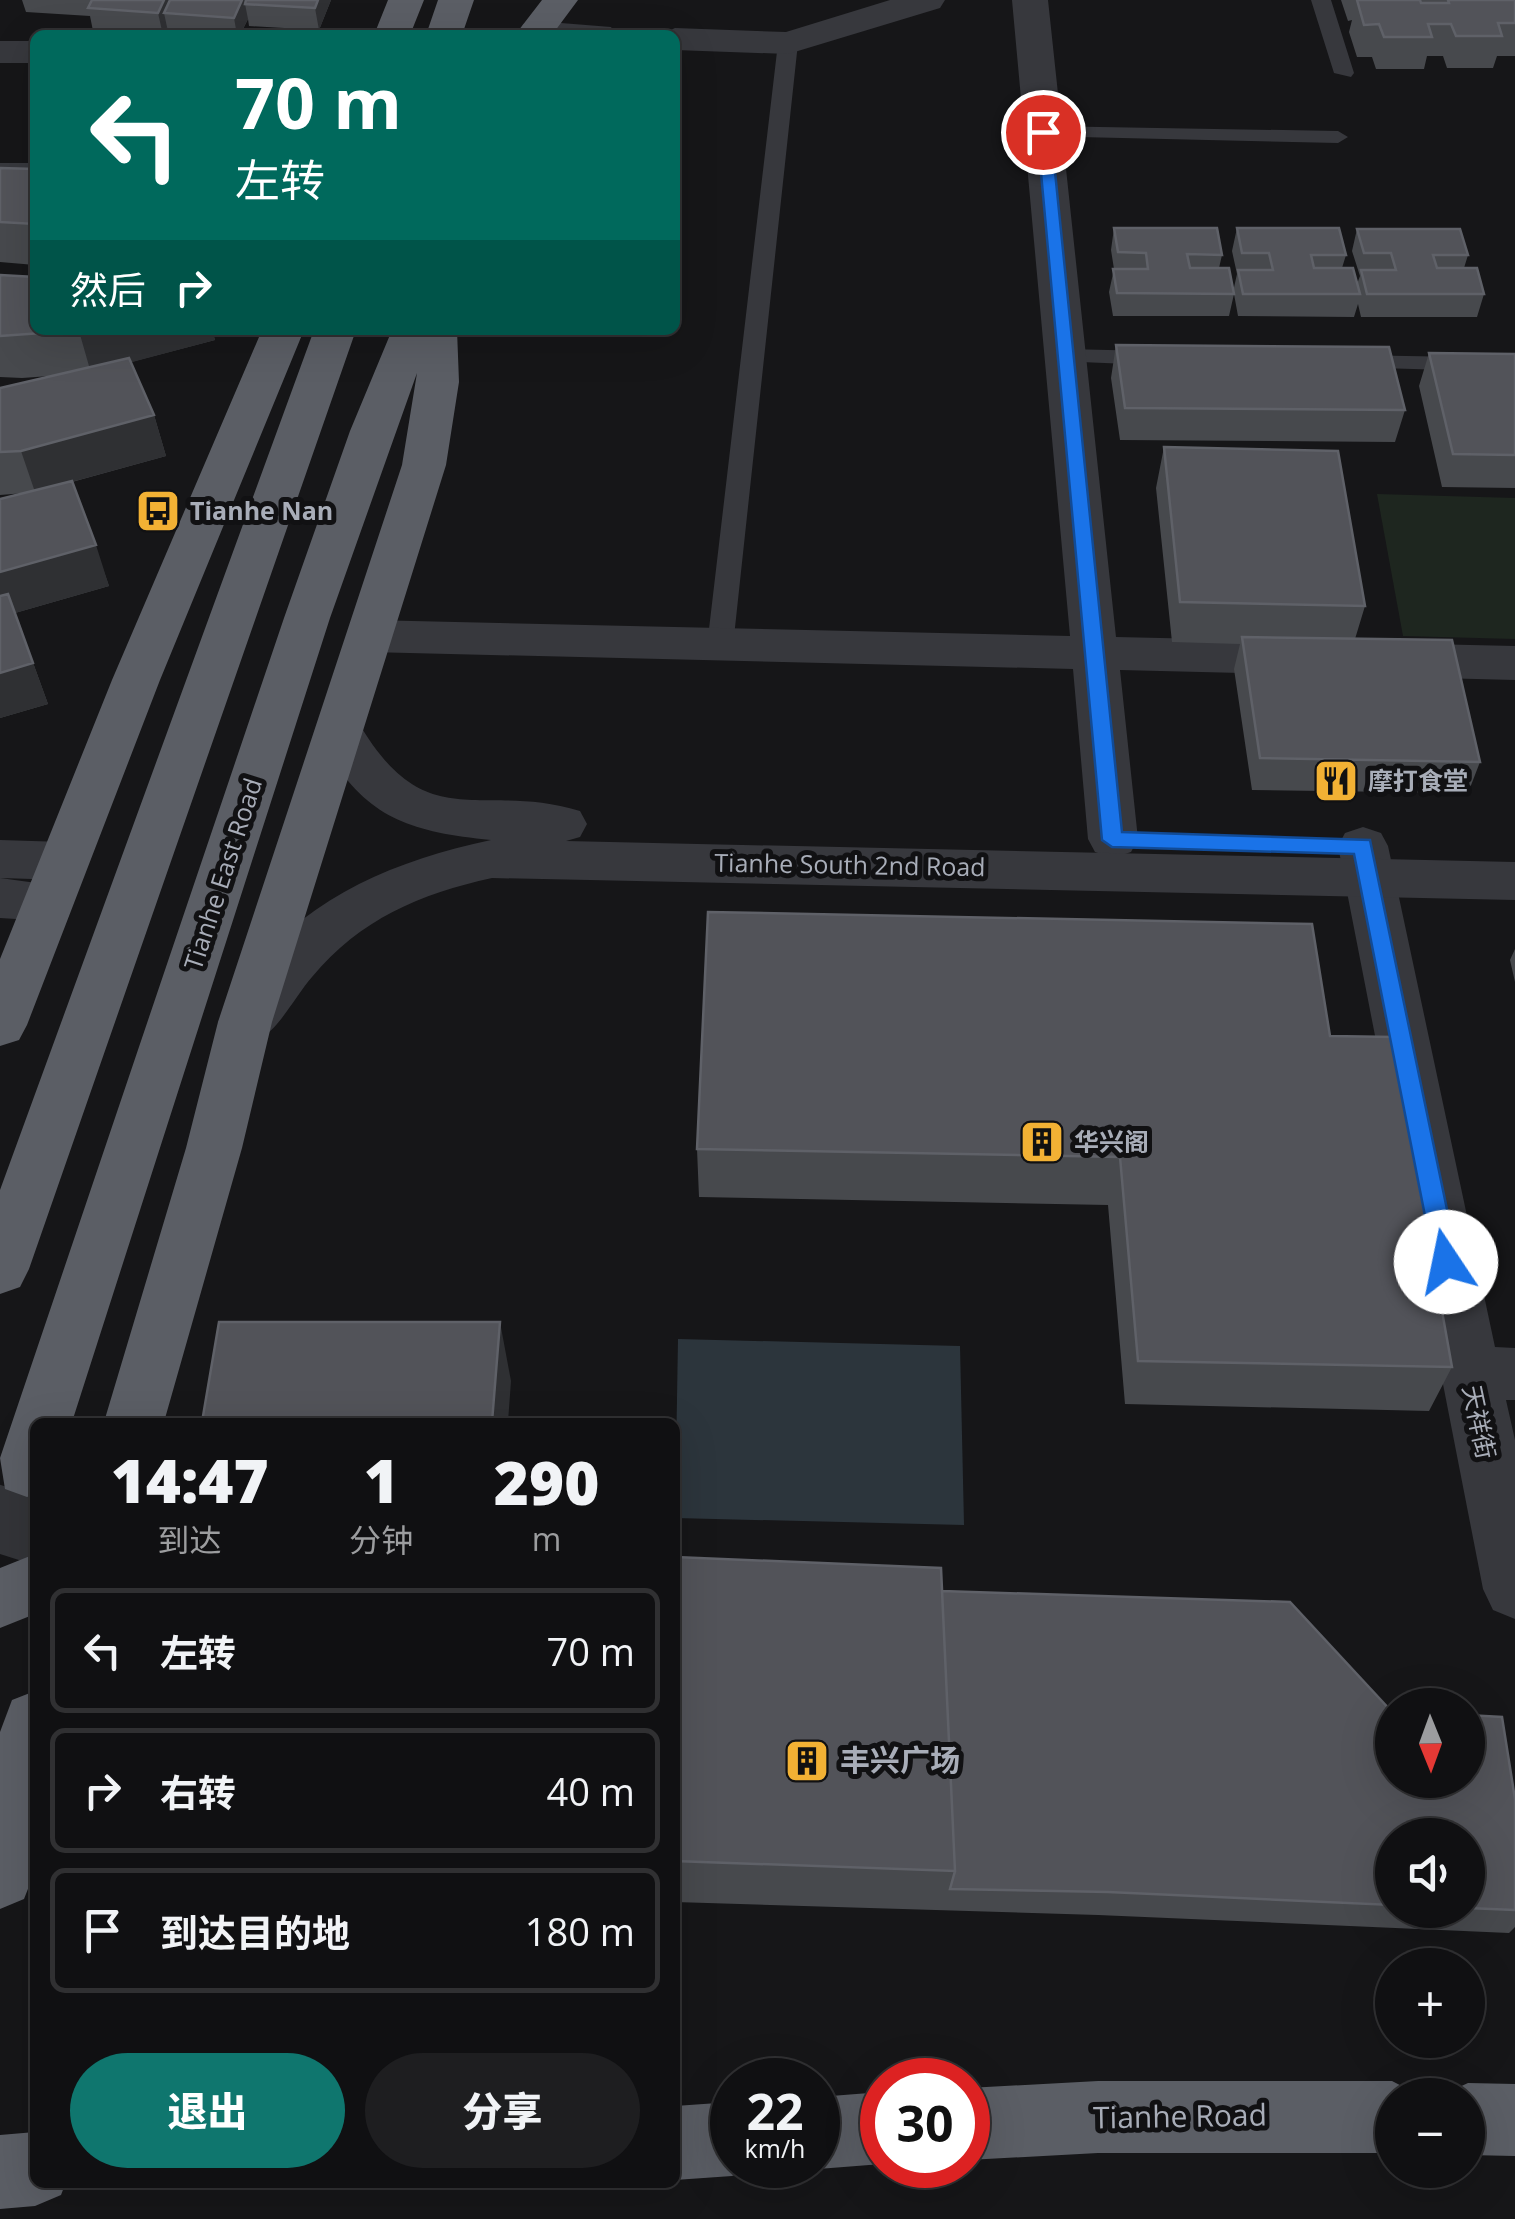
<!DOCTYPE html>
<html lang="zh">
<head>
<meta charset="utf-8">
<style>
  :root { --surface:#101012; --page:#1e1e20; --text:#f1f3f6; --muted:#9c9d9f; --line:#303032; --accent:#0f766e }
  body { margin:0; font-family:"Open Sans","Noto Sans SC",sans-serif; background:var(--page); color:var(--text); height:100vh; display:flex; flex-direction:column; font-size:38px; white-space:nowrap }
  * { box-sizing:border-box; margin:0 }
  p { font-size:32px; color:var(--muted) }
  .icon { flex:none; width:55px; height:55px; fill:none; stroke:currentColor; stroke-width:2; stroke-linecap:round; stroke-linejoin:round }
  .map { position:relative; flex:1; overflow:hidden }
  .side { position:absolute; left:30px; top:1418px; width:650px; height:770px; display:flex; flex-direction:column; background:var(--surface); border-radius:15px; box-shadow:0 10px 40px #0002,0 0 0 2px var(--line) }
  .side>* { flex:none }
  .banner { position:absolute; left:30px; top:30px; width:650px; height:305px; border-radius:15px; box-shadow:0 10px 40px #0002,0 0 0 2px var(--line); background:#00695c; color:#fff; overflow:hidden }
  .needle { width:65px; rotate:179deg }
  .buttons { position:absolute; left:1375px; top:1688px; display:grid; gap:20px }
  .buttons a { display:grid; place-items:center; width:110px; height:110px; border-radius:50%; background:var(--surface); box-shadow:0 10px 40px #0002,0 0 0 2px var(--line); font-size:50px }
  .speed { position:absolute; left:710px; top:2058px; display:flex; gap:20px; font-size:50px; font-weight:700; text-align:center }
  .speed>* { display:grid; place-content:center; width:130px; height:130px; border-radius:50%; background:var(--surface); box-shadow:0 10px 40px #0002,0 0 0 2px var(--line); line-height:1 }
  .speed small { font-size:25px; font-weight:400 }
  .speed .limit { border:15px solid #d22; background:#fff; color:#111 }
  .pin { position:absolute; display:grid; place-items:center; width:85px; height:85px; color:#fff; margin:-42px; border:5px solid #fff; border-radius:50%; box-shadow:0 2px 10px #0007 }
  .me { position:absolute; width:110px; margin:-55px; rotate:349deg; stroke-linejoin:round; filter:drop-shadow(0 0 8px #0008) }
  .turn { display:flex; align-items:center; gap:35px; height:210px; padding:0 40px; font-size:45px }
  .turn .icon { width:130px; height:130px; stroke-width:2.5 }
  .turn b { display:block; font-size:70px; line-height:85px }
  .then { display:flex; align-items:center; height:95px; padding:0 40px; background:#0003; gap:20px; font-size:38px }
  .eta { display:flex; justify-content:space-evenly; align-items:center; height:170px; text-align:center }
  .eta b { font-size:60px; font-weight:800; line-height:70px }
  .primary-button { display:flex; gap:20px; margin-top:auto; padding:20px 40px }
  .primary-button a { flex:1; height:115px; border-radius:60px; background:var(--accent); color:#fff; font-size:40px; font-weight:800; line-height:115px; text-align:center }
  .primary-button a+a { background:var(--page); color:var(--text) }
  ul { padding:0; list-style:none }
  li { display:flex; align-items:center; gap:30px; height:125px; margin:0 20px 15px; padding:0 20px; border:5px solid var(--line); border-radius:15px }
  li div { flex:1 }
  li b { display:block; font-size:38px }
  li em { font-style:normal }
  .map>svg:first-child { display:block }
</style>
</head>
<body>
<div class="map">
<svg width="1515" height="2219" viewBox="0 0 1515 2219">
  <rect width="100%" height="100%" fill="#161618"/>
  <path fill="#1e261f" d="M1377,494L1515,498V639L1403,636Z"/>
  <path fill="#2c353c" d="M678,1339L960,1346L964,1525L675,1518Z"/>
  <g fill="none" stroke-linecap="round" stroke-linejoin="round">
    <path stroke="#333438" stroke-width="66" stroke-dasharray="66 32" stroke-linecap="butt" d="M0,1554L27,1469"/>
    <path fill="#37383d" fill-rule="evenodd" d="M1311,0H1331L1354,73L1351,77L1334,73Z
      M788,37L798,43L733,646L720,655L707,646L778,43Z
      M1043,126L1338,131L1348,137L1338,143L1036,136V128Z
      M0,163H35V175H0Z
      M1065,349L1152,351L1163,358L1152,365L1057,361V351Z
      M1353,355L1515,358V372L1345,367V357Z"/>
    <path fill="#37383d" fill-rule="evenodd" d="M890,0H945L940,8L788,54L675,50V35H660L675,28L786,32Z
      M1012,0H1048L1116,637L1515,646V680L1120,670L1138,839L1131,852L1113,858L1095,852L1088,839L1073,669L369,652L352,647L346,636L352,625L369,620L1070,636Z
      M536,21L611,27L616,35H520L523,24Z
      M1363,827L1381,833L1388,846L1495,1347L1515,1348V1400H1506L1515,1440V1619L1493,1610L1483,1589L1338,846L1345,833Z
      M0,840L64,842L82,847L89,861L82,875L64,880L0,878Z
      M0,878L66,887L74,901L66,915L48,921L0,918Z"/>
    <path fill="#37383d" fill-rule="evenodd" d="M0,41H35V63H0Z
      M340,715L357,720C426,840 479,780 580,811L587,824L580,837L566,841L1515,862V900L492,878C420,894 360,919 312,977C297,994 281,1025 263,1037C251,1045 239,1041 226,1037L218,1022C276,911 375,865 491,840C400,831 360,814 316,732L323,720Z"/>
    <path fill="#5b5e65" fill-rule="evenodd" d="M388,0H424L410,35H374Z
      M438,0H474L462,35H426Z
      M542,0H578L552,35H515Z
      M262,330H304L160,680L27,1025L19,1040L0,1046V959L112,680Z
      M314,330H356L29,1269L20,1287L0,1294V1190Z
      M392,330H457L459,382L446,465L272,1022L242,1148L164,1422H104L186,1148L218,1022L402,465L417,373L330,618L72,1422H35V1494L27,1497L5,1489L0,1458L284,618L350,431Z
      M35,1554V1614L0,1628V1568Z
      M35,1691V1871L24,1899L0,1909V1732L12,1700Z
      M1098,2081H1392L1419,2095H1392V2153H1098L968,2160V2088Z
      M1468,2083L1515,2084V2156L1468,2155V2095H1442Z
      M882,2092V2164L818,2169L807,2165H818V2097Z
      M732,2102V2165H757L732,2176L675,2180V2106Z
      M35,2132V2182H66L61,2195L35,2206L0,2209V2135Z"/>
  </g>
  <path fill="#47494d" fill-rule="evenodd" d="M22,0H331L319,30L249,26L248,19L240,35H168L167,27L163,35L93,31L90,16L26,12Z
    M1341,0H1515V56H1497L1493,68H1447L1443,56H1427L1424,69H1376L1372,57H1357L1349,32L1352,20L1348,21Z
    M0,168L35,169V265L0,262Z
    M1114,228L1222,255L1219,268L1233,292L1237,274L1232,251L1237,228L1346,255L1342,268L1357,284L1360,276L1352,251L1357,229L1468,255L1464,268L1484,294L1477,317H1361L1358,304L1354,317L1238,316L1234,294L1229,316H1113L1109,292L1114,269L1111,250Z
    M0,275L35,330H212L215,340L131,362L154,415L166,456L72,482L109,586L15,613L48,704L0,718V499L25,493L0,495V388L50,376L22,378L0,377Z
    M1116,345L1405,410L1395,442L1120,440L1111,378Z
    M1429,353L1515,354V488L1442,487L1419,386Z
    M1164,447L1365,606L1355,639L1480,762L1468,793L1252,790L1234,669L1240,644L1172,642L1156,488Z
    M1515,949V982L1510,960Z
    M1330,1036L1452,1367L1429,1411L1125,1404L1108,1205L699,1197L697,1149Z
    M675,1557L942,1591L1391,1712L1515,1799V1927L1509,1933L1098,1915L675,1902ZM1392,1835H1468V1910H1392Z"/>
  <path fill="#2f3033" d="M164,0H180L164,13L167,27L163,35L158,13Z
    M242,0H254L245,4L248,19L240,35H237L234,18Z
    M318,0H331L319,30L315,8Z
    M84,330H212L215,340L91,373L79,331Z
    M154,415L166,456L35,492L21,451Z
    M96,545L109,586L15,613L48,704L0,718V572Z
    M500,1322L511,1381L508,1422H492Z"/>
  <path fill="#525359" stroke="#5f6168" stroke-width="2.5" d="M92,0H164L158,13L88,8Z
    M170,0H242L234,18L164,13Z
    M246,0H318L315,8L245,4Z
    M1357,0H1420L1421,3H1449L1448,0H1515V23H1498L1502,36H1456L1451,24H1428L1432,37H1384L1379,24L1364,25Z
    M0,168L35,169V224L0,222Z
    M1114,228H1217L1222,255L1187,254L1190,268H1229L1234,294L1117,293L1113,269H1148L1146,253L1118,252Z
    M1237,228H1339L1346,255H1311L1314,268H1353L1360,294H1243L1238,270H1273L1269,253H1242Z
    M1357,229H1460L1468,255H1433L1437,268H1477L1484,294H1367L1361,270H1396L1391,253H1364Z
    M0,275L35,277V330H84L0,336Z
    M1116,345L1389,347L1405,410L1125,408Z
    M1429,353L1515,354V455L1453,454Z
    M129,358L154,415L21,451L0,452V388Z
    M1164,447L1338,451L1365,606L1180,602Z
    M72,481L96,545L0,572V499Z
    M8,594L33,663L0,673V596Z
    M1242,637L1452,640L1480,762L1260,758Z
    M708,912L1312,924L1330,1036L1393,1037L1452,1367L1138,1361L1120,1157L697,1149Z
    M219,1322H500L492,1422H202Z
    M675,1557L941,1568L955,1871L675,1861Z
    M942,1591L1290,1602L1392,1712V1780H1468V1715L1502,1717L1515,1799V1910L1468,1908V1835H1392V1905L1108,1892L950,1889L955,1871Z"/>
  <path fill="#1a73e8" stroke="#114b97" stroke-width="2.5" d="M1037,129L1051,132L1122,832L1370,840L1458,1262L1454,1269L1446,1272L1434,1262L1354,854L1112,847L1102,840Z"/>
  <defs>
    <symbol id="bus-square" viewBox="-11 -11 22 22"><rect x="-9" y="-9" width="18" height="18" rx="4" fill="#f2b134" stroke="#111113"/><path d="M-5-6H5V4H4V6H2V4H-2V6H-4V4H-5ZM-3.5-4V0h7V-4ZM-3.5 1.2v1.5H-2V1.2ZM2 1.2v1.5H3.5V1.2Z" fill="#111"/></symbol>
    <symbol id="restaurant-square" viewBox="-11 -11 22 22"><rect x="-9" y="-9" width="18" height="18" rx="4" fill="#f2b134" stroke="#111113"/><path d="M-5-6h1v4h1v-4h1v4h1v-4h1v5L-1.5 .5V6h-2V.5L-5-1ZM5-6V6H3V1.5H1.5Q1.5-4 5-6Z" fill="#111"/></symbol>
    <symbol id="building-square" viewBox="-11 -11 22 22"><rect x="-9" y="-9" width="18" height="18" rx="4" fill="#f2b134" stroke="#111113"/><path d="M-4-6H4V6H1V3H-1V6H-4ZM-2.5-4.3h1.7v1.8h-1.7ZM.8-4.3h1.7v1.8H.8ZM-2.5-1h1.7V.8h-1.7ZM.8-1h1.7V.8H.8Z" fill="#111"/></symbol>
  </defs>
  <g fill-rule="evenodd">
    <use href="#bus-square" x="133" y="486" width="50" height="50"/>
    <use href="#restaurant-square" x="1311" y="756" width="50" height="50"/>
    <use href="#building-square" x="1017" y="1117" width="50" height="50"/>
    <use href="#building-square" x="782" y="1736" width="50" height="50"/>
  </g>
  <g text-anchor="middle" stroke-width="10" stroke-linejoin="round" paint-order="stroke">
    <g font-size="25" font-weight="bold" fill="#a8adb8" stroke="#111113" text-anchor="start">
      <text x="190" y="520">Tianhe Nan</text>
      <text x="1368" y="790">摩打食堂</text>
      <text x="1074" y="1151">华兴阁</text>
    </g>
    <g font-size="25" fill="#a8adb8" stroke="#111113">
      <text transform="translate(850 865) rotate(1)" y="9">Tianhe South 2nd Road</text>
      <text transform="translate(223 874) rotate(-72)" y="9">Tianhe East Road</text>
      <text transform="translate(1479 1422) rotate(78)" y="9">天祥街</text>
    </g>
    <g font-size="30" font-weight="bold" fill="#a8adb8" stroke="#111113" text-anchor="start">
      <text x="840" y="1771">丰兴广场</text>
    </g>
    <g font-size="30" fill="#a8adb8" stroke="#111113">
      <text transform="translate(1180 2117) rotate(-1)" y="10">Tianhe Road</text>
    </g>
  </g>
</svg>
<div class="buttons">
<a><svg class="needle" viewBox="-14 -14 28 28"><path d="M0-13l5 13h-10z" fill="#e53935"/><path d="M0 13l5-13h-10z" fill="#9c9d9f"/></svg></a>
<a><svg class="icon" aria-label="sound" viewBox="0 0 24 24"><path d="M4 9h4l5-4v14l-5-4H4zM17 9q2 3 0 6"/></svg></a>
<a>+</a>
<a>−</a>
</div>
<div class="speed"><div>22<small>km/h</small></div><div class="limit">30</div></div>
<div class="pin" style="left:1043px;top:132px;background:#d93025"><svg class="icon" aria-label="arrive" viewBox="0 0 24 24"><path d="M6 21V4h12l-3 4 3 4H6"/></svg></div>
<svg class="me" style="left:1446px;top:1262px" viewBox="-20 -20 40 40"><circle r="19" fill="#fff"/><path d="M0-13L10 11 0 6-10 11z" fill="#1a73e8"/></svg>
<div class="banner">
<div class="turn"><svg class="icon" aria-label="left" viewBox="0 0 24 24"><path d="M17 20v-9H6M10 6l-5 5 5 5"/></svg><div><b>70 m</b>左转</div></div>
<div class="then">然后<svg class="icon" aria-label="right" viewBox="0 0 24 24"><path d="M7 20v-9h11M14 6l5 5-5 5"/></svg></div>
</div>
<section class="side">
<div class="eta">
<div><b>14:47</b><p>到达</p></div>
<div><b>1</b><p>分钟</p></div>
<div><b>290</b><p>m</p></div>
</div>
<ul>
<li><svg class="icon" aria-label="left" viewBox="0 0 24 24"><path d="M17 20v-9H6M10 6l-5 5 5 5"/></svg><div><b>左转</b></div><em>70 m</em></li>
<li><svg class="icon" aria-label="right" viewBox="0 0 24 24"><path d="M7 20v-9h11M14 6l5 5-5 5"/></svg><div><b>右转</b></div><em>40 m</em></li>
<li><svg class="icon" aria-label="arrive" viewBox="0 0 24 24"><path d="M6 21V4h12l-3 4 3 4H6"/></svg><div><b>到达目的地</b></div><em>180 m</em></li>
</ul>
<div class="primary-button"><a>退出</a><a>分享</a></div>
</section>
</div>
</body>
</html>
